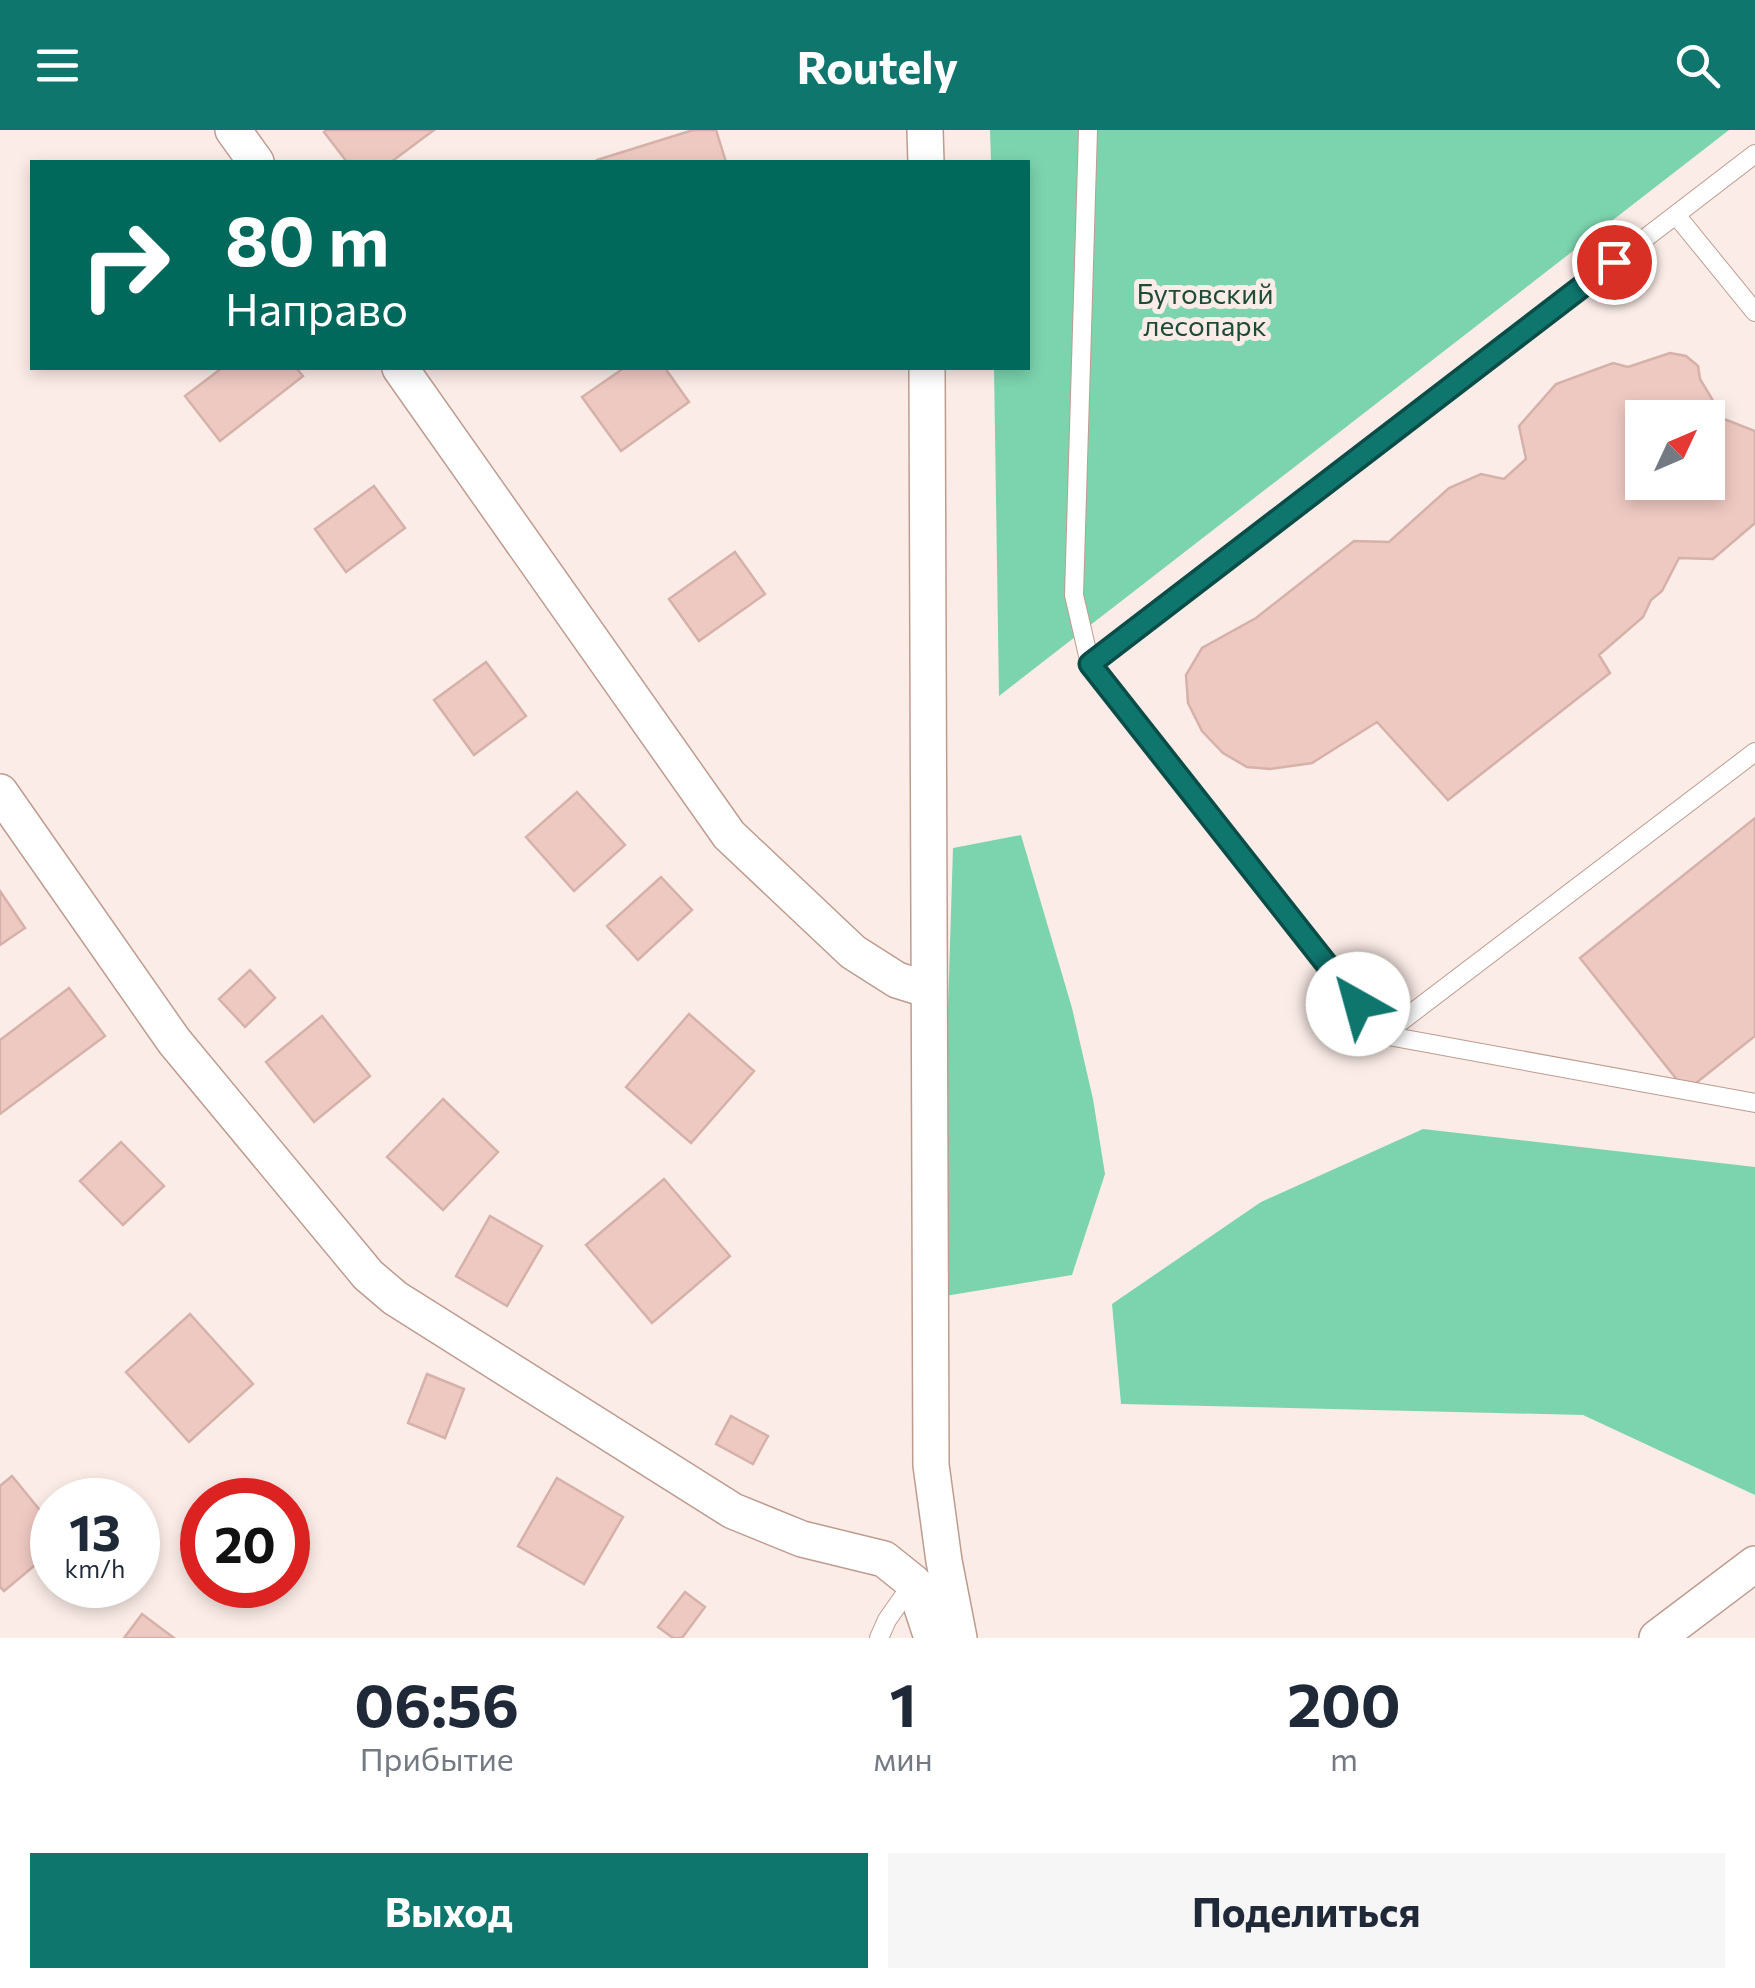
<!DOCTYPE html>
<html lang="ru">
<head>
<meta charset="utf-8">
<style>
  :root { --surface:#fff; --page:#f6f6f7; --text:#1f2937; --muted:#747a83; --accent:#0f766e }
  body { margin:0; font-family:Commissioner,sans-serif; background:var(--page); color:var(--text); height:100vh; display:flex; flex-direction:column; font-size:38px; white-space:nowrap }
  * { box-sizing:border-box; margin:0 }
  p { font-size:32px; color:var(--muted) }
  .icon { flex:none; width:55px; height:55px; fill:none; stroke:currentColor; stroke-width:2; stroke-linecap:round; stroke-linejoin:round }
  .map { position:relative; height:1508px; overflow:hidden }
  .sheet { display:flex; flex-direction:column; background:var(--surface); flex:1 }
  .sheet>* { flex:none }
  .banner { position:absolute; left:30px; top:30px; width:1000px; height:210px; border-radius:0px; box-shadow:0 5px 15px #0003; background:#00695c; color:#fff; overflow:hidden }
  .needle { width:65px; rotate:46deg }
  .controls { position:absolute; left:1625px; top:270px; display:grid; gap:20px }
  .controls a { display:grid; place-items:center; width:100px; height:100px; border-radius:0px; background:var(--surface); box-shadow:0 5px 15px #0003; font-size:50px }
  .speed { position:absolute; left:30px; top:1348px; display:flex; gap:20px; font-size:50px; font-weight:700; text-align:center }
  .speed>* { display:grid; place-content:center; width:130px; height:130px; border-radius:50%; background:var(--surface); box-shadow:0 5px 15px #0003; line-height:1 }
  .speed small { font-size:25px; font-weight:400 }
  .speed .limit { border:15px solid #d22; background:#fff; color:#111 }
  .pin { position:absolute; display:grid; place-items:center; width:85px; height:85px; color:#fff; margin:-42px; border:5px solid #fff; border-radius:50%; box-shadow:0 2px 10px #0007 }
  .me { position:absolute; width:110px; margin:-55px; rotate:322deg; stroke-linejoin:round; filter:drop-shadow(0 0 8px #0008) }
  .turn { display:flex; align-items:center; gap:35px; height:210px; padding:0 30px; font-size:45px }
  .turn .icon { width:130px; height:130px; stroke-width:2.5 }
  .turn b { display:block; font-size:70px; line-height:85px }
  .eta { display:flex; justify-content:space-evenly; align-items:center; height:170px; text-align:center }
  .eta b { font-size:60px; font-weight:700; line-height:70px }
  .action { display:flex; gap:20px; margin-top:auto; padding:20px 30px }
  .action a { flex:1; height:115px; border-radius:0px; background:var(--accent); color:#fff; font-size:40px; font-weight:700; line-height:115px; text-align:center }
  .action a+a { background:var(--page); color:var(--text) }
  header { display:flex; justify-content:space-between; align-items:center; height:130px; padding:0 30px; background:var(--accent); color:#fff; font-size:45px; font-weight:700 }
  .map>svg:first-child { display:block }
</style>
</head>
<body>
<header><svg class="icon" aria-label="menu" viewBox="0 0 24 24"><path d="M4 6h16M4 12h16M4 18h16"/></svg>Routely<svg class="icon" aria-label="search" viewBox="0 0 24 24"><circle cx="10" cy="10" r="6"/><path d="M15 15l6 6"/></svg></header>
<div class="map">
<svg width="1755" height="1508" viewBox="0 0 1755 1508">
  <rect width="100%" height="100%" fill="#fbece7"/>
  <path fill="#7cd4ae" d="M990,0H1729L999,566L994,238H1028V32H991Z
    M1021,705L1072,878L1093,969L1105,1044L1072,1145L939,1167L953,718Z
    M1423,999L1755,1037V1365L1583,1285L1121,1274L1112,1174L1261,1072Z"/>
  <path fill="#eec9c2" stroke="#d5b1aa" stroke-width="2.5" fill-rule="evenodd" d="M327,0H434L391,32H347L324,2Z
    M693,0H716L726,32H597V30Z
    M1670,223L1686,226L1698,236L1700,249L1724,289L1755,301V393L1713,429L1679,428L1662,461L1651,470L1643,487L1599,525L1610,543L1448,670L1377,592L1312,633L1270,639L1247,637L1223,623L1202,601L1188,573L1186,545L1202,518L1256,488L1354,411L1389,412L1449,358L1481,344L1504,349L1526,329L1519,296L1556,254L1613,233L1628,237ZM1642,288H1708V352H1642Z
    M222,238H296L303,246L220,311L185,266Z
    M624,238H665L689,272L621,321L582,267Z
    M374,356L405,398L346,442L315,399Z
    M735,422L765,464L699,511L669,469Z
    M486,532L526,586L474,625L434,570Z
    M577,662L625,715L574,761L526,707Z
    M1755,688V906L1686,961L1580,828Z
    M661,747L692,780L638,830L607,796Z
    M0,761L25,798L0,815Z
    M250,840L275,868L245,897L219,869Z
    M69,858L105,906L0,984V910Z
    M689,884L754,941L691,1013L626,957Z
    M322,886L370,946L314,992L266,932Z
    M443,969L498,1022L443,1080L387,1027Z
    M121,1012L164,1056L123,1095L80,1051Z
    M664,1049L730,1126L652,1193L586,1115Z
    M490,1086L542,1116L507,1176L456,1146Z
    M190,1184L253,1254L189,1312L126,1242Z
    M427,1244L464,1259L445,1308L408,1293Z
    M731,1286L768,1306L753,1334L716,1314Z
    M12,1346L52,1395V1421L4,1461L0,1457V1356Z
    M557,1348L623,1387L584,1454L518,1416Z
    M685,1462L705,1477L682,1508H673L658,1497Z
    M142,1484L174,1508H124Z"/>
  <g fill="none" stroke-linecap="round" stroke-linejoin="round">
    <defs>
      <path id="lane" d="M1088,0L1074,465L1090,534L1383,905L1755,973
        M1676,85L1755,182
        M1090,534L1755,24
        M1383,905L1755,622
        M879,1508L887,1490L913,1453"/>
      <path id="street" d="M233,0L256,32
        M925,0L926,32
        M400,238L729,705L853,822L897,850L929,860
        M927,238L931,1335L944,1431L959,1508
        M0,662L174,911L368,1145L395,1168L733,1381L802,1409L884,1429L914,1453L932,1508
        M1657,1508L1755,1434"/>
    </defs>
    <use href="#lane" stroke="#bd9c90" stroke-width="20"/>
    <use href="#street" stroke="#bd9c90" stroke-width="38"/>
    <use href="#lane" stroke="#fff" stroke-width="18"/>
    <use href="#street" stroke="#fff" stroke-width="35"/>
  </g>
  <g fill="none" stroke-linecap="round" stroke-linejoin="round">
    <defs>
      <path id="route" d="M1358,874L1090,534L1614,132"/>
    </defs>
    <use href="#route" stroke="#0a4d48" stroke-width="25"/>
    <use href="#route" stroke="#0f766e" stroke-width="18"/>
  </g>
  <g text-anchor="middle" stroke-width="10" stroke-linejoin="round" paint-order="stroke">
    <g font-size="28" fill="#1f4b39" stroke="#fbece7">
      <text x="1205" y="174">Бутовский<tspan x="1205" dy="32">лесопарк</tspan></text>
    </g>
  </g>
</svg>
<div class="controls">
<a><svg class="needle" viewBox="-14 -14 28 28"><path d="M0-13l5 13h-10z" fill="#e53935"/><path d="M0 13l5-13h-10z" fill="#747a83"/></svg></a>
</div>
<div class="speed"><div>13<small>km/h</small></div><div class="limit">20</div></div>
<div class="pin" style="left:1614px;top:132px;background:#d93025"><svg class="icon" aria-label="arrive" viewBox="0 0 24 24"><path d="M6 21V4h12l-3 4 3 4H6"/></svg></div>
<svg class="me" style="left:1358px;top:874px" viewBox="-20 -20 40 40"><circle r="19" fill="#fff"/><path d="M0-13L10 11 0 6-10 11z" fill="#0f766e"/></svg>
<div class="banner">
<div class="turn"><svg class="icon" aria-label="right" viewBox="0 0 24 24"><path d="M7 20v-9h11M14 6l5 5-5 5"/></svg><div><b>80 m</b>Направо</div></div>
</div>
</div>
<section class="sheet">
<div class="eta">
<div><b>06:56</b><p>Прибытие</p></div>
<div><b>1</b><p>мин</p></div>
<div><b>200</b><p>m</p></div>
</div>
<div class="action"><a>Выход</a><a>Поделиться</a></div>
</section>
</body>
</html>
